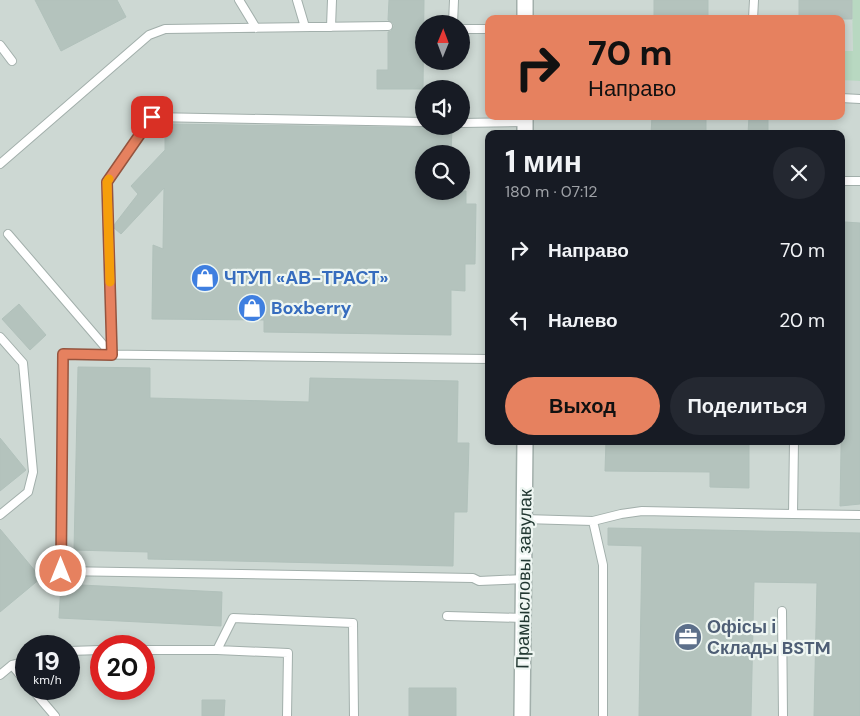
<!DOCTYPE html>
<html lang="ru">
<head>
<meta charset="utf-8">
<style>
  :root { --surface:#171b24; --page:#242831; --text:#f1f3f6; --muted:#9ea1a6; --accent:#e6815f }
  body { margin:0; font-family:"DM Sans",sans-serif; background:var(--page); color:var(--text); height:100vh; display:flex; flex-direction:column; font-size:19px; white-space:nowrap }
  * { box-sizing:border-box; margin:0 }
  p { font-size:16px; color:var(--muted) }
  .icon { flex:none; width:28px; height:28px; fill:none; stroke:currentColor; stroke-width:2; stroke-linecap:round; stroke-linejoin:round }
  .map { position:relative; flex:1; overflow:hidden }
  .details { position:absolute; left:485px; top:130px; width:360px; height:315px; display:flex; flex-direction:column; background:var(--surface); border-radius:10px; box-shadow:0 2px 8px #0003 }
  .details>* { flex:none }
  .guide { position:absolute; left:485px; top:15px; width:360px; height:105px; border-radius:10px; box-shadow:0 2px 8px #0003; background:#e6815f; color:#111; overflow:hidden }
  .needle { width:32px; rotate:1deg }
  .fabs { position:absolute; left:415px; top:15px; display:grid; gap:10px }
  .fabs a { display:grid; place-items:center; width:55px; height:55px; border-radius:50%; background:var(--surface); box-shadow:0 2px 8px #0003; font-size:25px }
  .speed { position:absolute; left:15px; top:635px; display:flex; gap:10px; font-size:25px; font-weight:700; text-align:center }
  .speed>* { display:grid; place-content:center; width:65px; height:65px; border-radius:50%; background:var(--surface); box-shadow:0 2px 8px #0003; line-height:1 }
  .speed small { font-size:12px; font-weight:400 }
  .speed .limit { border:8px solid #d22; background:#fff; color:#111 }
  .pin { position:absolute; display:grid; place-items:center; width:42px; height:42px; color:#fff; margin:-21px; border-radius:10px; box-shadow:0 2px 8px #0006 }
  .me { position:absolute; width:55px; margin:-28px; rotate:0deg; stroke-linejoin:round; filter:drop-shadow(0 0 4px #0008) }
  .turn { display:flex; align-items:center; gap:18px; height:105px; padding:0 20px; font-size:22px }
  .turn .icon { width:65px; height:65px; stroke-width:2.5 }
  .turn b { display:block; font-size:35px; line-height:42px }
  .round { display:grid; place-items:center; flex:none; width:52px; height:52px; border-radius:26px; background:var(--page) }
  .headline { display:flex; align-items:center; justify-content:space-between; height:85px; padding:0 20px }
  h1 { font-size:30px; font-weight:800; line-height:38px }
  .primary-button { display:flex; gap:10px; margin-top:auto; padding:10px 20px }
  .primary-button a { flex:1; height:58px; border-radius:30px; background:var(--accent); color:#111; font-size:20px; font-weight:800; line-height:58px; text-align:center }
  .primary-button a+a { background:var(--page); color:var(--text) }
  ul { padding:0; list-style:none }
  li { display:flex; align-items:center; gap:15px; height:70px; padding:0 20px }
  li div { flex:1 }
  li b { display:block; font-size:19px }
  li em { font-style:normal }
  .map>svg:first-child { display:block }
</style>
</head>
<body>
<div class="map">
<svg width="860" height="716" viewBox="0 0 860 716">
  <rect width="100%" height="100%" fill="#dee8e4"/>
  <path fill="#cdd8d3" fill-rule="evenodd" d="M0,0H860V716H0ZM489,19H841V116H489ZM424,24H461V61H424ZM424,89H461V126H424ZM489,134H841V441H489ZM424,154H461V191H424ZM26,646H69V689H26ZM101,646H144V689H101Z"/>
  <path fill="#b8d8c1" d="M852,0H860V81L841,80V51H853Z"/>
  <path fill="#b4c3bd" stroke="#b1c1bb" d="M35,0H117L126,17L61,51Z
    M389,0H424L423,89H377V70H388V32L391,31L394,26L393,23L388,20Z
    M654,0H708V19H654Z
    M799,0H852V19H799Z
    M652,116H706V134H651Z
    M749,116H768V134H748Z
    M165,124L452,128L451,154H424V191H466V204H476L475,264H465V291L451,290V335L264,332V320L152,319L153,245L163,249L164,188L121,234L114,228V225L138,194L131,186L165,150Z
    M845,222L860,223V504L840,506Z
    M19,304L46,335L30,350L2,319Z
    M78,367L150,368V398L309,402L310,378L458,381L457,443H469L467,512H454L453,566L148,559V552L74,550Z
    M0,438L26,470L0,491Z
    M606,441H749V488L710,487V472L605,471Z
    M608,528L860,533V716H814L817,583L754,582L751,716H639L642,546L608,545Z
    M0,529L41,578L0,612Z
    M61,584L222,592L221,626L59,618Z
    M409,688H456V716H409Z
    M202,700H225L224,716H202Z"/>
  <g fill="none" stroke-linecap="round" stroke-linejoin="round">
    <defs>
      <path id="service" d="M239,0L256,28
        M297,0L305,27
        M753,19L754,0
        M453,24L454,0
        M331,27L332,0
        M461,29H489
        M0,45L12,61
        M841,98L860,99
        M461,123L525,122
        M0,164L149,35L165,29L388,26
        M841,181H860
        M8,234L112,355L107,182L152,117L424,122
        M0,337L23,363L33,472L28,492L0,515
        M489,359L63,354L61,571L473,578L479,581L524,579
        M793,514L860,515
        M524,519L593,521L621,514L642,511L793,514L794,441
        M593,521L603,565V716
        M782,611L783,716
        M447,616L524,618
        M144,650H217L233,618L353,623L354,716
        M217,650L288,653L287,716
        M69,651L101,650
        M12,665L26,661
        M0,675L12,665L26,682
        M32,689L55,716"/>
      <path id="tertiary" d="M525,19V0
        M525,116V134
        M522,716L525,441"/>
    </defs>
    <use href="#service" stroke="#a2afab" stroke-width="10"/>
    <use href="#tertiary" stroke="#a2afab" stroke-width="18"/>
    <use href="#service" stroke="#fff" stroke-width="8"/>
    <use href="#tertiary" stroke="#fff" stroke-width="15"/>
  </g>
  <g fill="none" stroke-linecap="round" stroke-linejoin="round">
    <defs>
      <path id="route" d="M61,571L63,354L112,355L107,182L152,117"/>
    </defs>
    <use href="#route" stroke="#96543e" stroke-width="12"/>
    <use href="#route" stroke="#e6815f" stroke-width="9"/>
    <path stroke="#f59e0b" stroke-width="9" d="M109,179L107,182L110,282"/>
  </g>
  <defs>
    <symbol id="shop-disc" viewBox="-11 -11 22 22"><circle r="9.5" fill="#3f7fe0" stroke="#eef6f2"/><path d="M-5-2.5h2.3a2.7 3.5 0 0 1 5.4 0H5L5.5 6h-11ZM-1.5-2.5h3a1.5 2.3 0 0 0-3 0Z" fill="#fff"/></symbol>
    <symbol id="office-disc" viewBox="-11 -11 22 22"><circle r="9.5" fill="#5c6f8a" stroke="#eef6f2"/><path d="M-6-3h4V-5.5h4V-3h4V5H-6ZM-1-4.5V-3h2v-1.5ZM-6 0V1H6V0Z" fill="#fff"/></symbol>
  </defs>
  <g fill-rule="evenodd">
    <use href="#shop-disc" x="189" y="262" width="32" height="32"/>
    <use href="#shop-disc" x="236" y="292" width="32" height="32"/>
    <use href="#office-disc" x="672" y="621" width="32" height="32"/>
  </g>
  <g text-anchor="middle" stroke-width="4.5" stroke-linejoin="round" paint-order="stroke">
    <g font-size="18" font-weight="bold" fill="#366cbe" stroke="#eef6f2" text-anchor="start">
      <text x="224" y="284">ЧТУП «АВ-ТРАСТ»</text>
      <text x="271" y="314">Boxberry</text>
    </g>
    <g font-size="18" fill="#213731" stroke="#eef6f2">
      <text transform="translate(524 579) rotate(-89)" y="6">Прамысловы завулак</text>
    </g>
    <g font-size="18" font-weight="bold" fill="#4e5e75" stroke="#eef6f2" text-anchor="start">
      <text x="707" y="633">Офісы і<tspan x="707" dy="21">Склады BSTM</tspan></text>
    </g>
  </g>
</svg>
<div class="fabs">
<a><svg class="needle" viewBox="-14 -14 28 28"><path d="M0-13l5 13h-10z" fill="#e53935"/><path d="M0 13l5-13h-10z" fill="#9ea1a6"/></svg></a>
<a><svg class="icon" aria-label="sound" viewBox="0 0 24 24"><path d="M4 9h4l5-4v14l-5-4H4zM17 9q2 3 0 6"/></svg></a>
<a><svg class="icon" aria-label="search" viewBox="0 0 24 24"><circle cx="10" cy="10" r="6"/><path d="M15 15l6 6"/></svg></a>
</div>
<div class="speed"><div>19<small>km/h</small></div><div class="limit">20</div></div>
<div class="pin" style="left:152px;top:117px;background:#d93025"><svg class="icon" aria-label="arrive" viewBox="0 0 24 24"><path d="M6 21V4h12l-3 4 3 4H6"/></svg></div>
<svg class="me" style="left:61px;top:571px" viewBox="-20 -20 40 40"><circle r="17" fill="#e6815f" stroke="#fff" stroke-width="3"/><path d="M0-11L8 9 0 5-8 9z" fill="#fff"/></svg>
<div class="guide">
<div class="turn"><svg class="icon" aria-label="right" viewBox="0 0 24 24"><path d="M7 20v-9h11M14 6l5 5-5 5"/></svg><div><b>70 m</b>Направо</div></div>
</div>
<section class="details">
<div class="headline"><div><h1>1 мин</h1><p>180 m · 07:12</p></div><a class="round"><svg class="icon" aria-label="close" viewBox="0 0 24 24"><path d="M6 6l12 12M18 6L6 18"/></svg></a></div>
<ul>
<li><svg class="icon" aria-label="right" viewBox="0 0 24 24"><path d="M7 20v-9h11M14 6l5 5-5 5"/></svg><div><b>Направо</b></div><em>70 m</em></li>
<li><svg class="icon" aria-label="left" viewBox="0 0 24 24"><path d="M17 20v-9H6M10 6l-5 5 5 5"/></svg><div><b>Налево</b></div><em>20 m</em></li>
</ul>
<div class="primary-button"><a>Выход</a><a>Поделиться</a></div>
</section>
</div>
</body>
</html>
